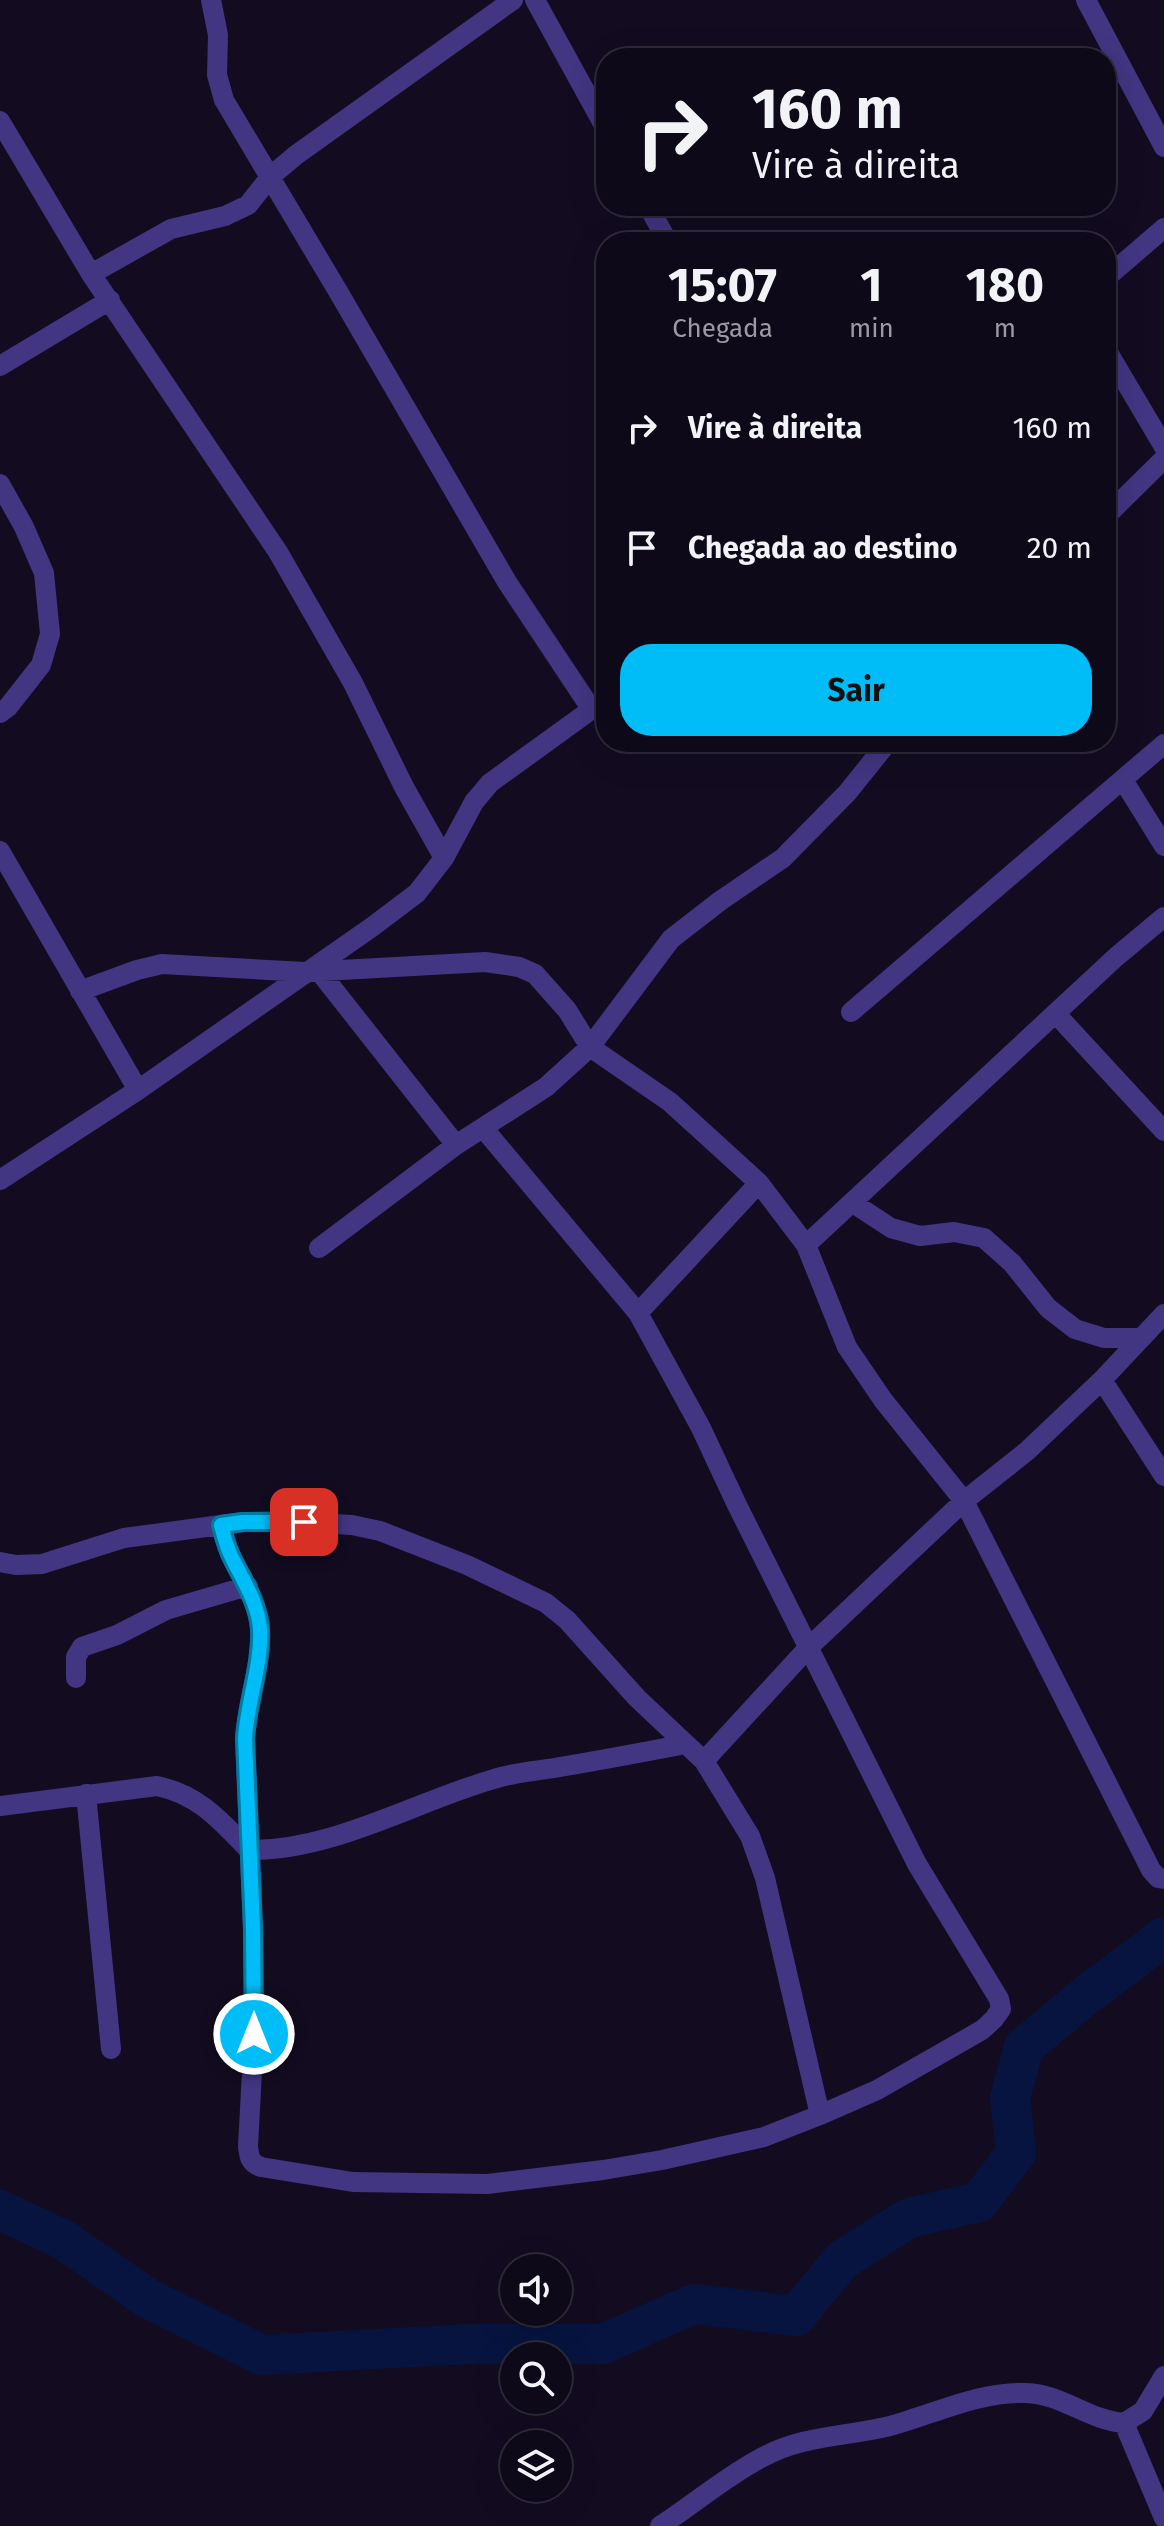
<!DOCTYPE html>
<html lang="pt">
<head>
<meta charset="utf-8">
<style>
  :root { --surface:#0e0919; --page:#171222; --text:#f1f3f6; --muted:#9b9aa2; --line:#2e2a38; --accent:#00bdf7 }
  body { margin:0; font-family:"Fira Sans",sans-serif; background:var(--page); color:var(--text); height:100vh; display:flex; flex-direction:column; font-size:30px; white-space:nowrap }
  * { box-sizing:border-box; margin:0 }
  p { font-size:26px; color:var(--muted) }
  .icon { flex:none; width:44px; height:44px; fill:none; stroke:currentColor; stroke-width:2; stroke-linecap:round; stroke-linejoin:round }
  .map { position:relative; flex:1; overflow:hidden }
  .side { position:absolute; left:596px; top:232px; width:520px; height:520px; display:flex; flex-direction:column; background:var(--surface); border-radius:32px; box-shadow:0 8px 32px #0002,0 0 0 2px var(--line) }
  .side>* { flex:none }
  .hud { position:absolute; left:596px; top:48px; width:520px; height:168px; border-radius:32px; box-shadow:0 8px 32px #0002,0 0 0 2px var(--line); background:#0e0919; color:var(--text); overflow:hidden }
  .buttons { position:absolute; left:500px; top:2254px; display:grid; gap:16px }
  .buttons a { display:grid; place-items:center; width:72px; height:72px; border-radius:50%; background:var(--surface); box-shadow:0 8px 32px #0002,0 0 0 2px var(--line); font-size:40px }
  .pin { position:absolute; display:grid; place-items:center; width:68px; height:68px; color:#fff; margin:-34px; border-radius:16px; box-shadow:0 4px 12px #0006 }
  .me { position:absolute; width:88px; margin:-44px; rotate:0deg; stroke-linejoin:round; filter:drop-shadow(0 0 6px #0008) }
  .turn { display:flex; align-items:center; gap:28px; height:168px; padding:0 24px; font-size:36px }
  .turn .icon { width:104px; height:104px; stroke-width:2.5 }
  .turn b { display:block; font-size:56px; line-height:68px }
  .eta { display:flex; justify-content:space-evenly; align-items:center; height:136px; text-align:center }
  .eta b { font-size:48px; font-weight:700; line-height:56px }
  .primary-button { display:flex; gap:16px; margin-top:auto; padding:16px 24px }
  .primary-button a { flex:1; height:92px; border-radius:32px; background:var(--accent); color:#111; font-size:32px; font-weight:700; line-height:92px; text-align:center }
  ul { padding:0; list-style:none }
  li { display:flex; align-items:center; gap:24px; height:120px; padding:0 24px }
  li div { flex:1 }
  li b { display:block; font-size:30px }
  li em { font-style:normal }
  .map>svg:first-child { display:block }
</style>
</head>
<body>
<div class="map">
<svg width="1164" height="2526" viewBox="0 0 1164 2526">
  <rect width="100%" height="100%" fill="#130c21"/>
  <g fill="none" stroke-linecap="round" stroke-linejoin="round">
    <path stroke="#07143f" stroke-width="40" d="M0,2210L64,2240L147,2298L262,2355L470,2344H603L694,2304L796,2316L842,2260L909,2218L979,2202L1016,2153L1010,2098L1024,2047L1084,1997L1164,1937"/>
    <path stroke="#423582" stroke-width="20" d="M211,0L218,35L217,75L224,100L339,293L507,582L592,710
      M535,0L606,129
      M1086,0L1164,147
      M0,121L91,274L278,552L353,683L404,787L444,858
      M648,206L668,242
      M91,274L171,229L225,216L248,205L271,176L296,155L513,0
      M1106,278L1164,228
      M1106,349L1164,447
      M0,366L110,300
      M0,484L24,527L44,573L50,634L41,665L8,707L0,713
      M1106,516L1164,459
      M1123,780L1164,846
      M0,851L138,1090
      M319,971L456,1145
      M80,991L137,970L162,964L305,972L485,962L519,967L535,974L567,1010L590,1047L670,1102L759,1183L806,1245L847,1347L883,1400L964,1501L1151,1870L1158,1878L1164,1879
      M851,1012L1164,744
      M1056,1014L1164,1131
      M0,1180L138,1090L372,927L417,893L444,858L474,802L490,783L606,699
      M853,1203L891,1228L920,1236L954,1232L984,1238L1012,1263L1048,1308L1075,1329L1104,1338H1140
      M806,1245L1116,957L1164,917
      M319,1248L456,1145L546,1087L590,1047L671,939L720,901L783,858L847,793L888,742
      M638,1313L759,1183
      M1102,1380L1164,1476
      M221,1525C224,1537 227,1549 233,1560C244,1582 258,1603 260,1629C262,1665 247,1702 245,1739L253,1928L254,2034L248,2146C249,2157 250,2163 261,2167L353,2182L487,2184L603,2170L662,2160L764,2137L820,2115L877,2090L982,2030L994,2019L1001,2009L999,1999L917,1864L737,1505L701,1428L638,1313L484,1129
      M0,1562L16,1565L42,1564L124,1538L243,1522L282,1521L352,1525L380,1531L467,1565L546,1603L567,1620L637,1698L704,1761L750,1836L765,1878L820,2115
      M76,1678V1657L82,1647L117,1635L166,1610L248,1586
      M704,1761L808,1648L964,1501L1027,1451L1102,1380L1164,1314
      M86,1794L111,2049
      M0,1806L157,1786C199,1795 220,1820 249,1850C333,1851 414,1802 494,1779C515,1772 538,1771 560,1767C602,1760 644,1752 686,1744
      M1124,2423L1164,2518
      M660,2526C694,2504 725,2477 761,2458C802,2435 846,2437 890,2426C934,2414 980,2391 1026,2393C1062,2394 1088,2420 1124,2423L1143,2411L1164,2376"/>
  </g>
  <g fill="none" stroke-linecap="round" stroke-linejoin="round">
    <defs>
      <path id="route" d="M254,2034L253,1928L245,1739C247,1702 262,1665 260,1629C258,1603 244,1582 233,1560C227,1549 224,1537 221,1525L243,1522H304"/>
    </defs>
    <use href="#route" stroke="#007ba1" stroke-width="20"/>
    <use href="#route" stroke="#00bdf7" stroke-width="14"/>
  </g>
</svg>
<div class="buttons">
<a><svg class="icon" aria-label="sound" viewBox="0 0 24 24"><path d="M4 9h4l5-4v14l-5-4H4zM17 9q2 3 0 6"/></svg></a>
<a><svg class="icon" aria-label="search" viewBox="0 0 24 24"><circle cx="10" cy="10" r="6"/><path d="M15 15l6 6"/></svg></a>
<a><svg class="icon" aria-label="layers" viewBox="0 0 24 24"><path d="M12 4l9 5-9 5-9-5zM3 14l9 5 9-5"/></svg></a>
</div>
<div class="pin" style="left:304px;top:1522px;background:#d93025"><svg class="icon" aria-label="arrive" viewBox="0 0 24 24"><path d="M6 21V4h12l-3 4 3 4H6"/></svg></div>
<svg class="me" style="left:254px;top:2034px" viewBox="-20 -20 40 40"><circle r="17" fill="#00bdf7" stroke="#fff" stroke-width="3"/><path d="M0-11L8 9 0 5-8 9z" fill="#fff"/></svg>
<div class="hud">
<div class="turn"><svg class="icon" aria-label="right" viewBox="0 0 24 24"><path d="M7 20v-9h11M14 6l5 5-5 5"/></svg><div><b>160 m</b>Vire à direita</div></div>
</div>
<section class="side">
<div class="eta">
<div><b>15:07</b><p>Chegada</p></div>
<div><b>1</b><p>min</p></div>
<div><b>180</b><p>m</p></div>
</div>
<ul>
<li><svg class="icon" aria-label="right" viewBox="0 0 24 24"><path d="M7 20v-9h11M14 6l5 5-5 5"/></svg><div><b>Vire à direita</b></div><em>160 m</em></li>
<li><svg class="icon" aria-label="arrive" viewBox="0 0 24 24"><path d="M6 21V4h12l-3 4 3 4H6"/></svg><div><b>Chegada ao destino</b></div><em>20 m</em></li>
</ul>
<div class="primary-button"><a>Sair</a></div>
</section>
</div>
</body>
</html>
